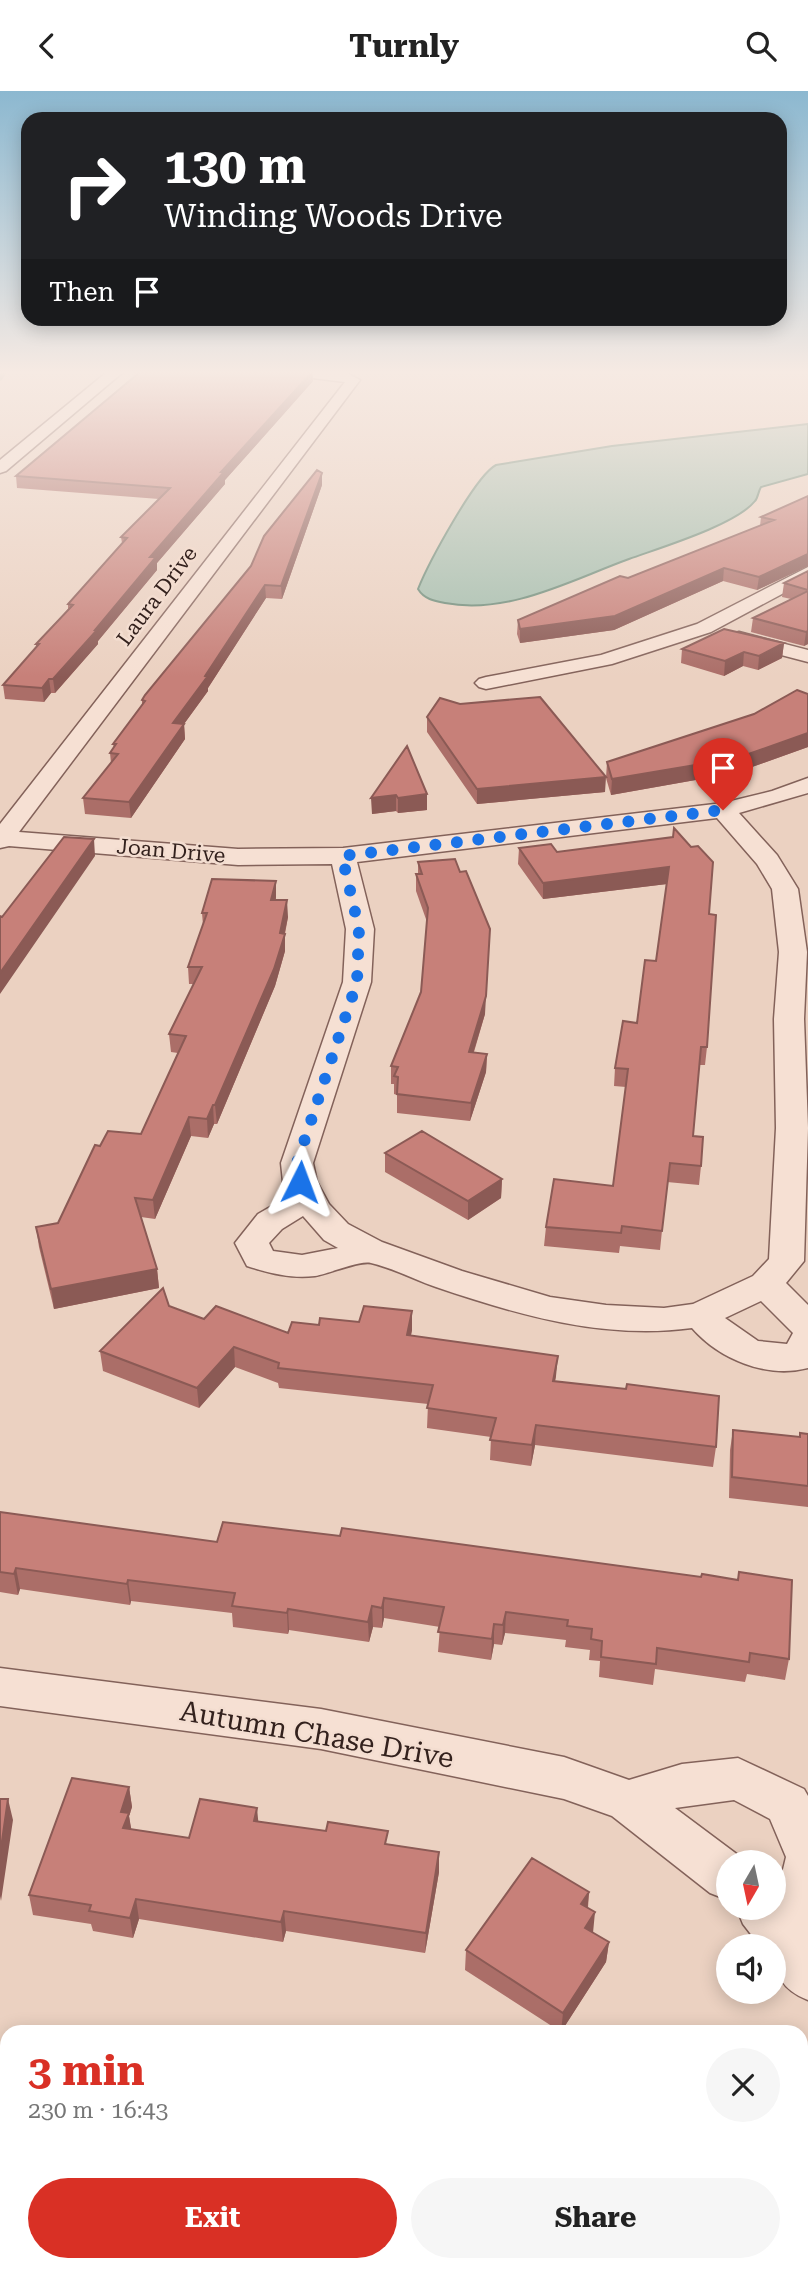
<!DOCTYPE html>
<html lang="en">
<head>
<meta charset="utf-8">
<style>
  :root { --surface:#fff; --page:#f6f6f6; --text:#222; --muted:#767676; --accent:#d93025 }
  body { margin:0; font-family:"Roboto Serif",serif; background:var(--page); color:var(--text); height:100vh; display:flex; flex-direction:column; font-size:26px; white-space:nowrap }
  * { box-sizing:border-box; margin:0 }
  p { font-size:23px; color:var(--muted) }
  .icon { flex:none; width:38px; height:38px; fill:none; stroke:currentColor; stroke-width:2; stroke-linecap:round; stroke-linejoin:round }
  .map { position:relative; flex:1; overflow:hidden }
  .panel { position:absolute; left:0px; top:1934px; width:808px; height:247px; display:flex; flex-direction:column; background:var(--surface); border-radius:21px 21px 0 0; box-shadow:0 4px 18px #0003 }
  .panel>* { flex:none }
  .guide { position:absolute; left:21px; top:21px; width:766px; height:214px; border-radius:21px; box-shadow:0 4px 18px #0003; background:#202124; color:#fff; overflow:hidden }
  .needle { width:46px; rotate:189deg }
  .tools { position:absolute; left:716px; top:1759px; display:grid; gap:14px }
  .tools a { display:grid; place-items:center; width:70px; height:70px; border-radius:50%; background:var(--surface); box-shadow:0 4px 18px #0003; font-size:35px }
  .pin { position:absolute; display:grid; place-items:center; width:60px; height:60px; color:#fff; margin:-72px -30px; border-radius:50% 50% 50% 0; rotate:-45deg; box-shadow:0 0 7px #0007 }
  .pin .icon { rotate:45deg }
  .me { position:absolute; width:77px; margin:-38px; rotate:3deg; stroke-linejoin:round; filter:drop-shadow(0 0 5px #0008) }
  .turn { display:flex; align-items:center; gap:24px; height:147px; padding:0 28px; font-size:32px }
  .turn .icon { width:91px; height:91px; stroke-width:2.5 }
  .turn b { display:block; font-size:49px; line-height:60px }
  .then { display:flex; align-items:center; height:66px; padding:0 28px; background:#0003; gap:14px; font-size:26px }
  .round { display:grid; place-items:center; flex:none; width:74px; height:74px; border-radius:37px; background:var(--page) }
  .headline { display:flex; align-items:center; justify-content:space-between; height:119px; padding:0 28px }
  h1 { font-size:42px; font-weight:700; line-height:52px; color:var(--accent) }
  .action { display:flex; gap:14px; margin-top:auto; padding:14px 28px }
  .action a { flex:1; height:80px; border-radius:42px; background:var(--accent); color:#fff; font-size:28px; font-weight:700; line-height:80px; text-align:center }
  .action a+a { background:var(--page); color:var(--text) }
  header { display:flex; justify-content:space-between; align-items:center; height:91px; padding:0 28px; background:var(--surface); font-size:32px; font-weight:700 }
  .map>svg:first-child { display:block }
</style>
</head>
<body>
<header><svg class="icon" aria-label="back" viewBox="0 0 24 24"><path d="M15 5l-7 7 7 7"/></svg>Turnly<svg class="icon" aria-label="search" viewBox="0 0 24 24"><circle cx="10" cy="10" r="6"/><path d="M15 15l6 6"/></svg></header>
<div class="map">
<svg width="808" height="2180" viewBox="0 0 808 2180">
  <rect width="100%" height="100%" fill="#ebd1c1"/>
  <path fill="#a3bdad" stroke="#6b8a78" stroke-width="2" d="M808,333V383L761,396C758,401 758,407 755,410C736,434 659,457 629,468C571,489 509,524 445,512C434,510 424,508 418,498C428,473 475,385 496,374L612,355Z"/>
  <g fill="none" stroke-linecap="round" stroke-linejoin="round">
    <path stroke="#6b8a78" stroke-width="5" d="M0,287L4,281"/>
    <defs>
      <path id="street" d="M107,281H123L6,380L0,382V369Z
        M289,281H345L360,289L19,741L238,758L343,757L723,712L772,700L808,687V702L739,722L777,764L798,798L807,861L804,928L808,1037L804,1170L786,1192L808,1214V1277C767,1288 719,1268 692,1237C605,1249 518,1224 436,1196C415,1189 393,1177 371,1172C359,1169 329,1183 315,1185C291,1188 269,1182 247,1175L235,1152L258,1123L291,1104L283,1091L281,1072L343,891L346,838L332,773L238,774L9,755L0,757V733L345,291L296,285ZM717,727L757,773L772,798L779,861L774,928L776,1037L769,1168L753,1185L693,1213L664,1217L606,1214L550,1206L462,1180L382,1151L348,1133L329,1113L317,1091L313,1072L371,891L374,838L357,771ZM303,1125L324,1149L338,1157L302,1164L273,1160L269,1152L282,1138ZM761,1210L793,1242L787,1253L758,1250L725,1227Z
        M808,476V489L711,541L612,573L486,598L479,596L475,592L479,588L486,586L601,564L697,533Z
        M739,541L808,559V571L732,551L729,547L732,543Z
        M0,1577L321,1618L564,1666L629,1689L682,1673L738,1667L804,1698L808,1705V1909C782,1899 774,1883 774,1855H760L743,1833L736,1816H774V1797L778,1799L786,1766L770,1728L734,1709L675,1717L746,1770L728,1771V1809L710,1802L612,1725L564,1708L321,1658L0,1615Z"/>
    </defs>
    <use href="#street" stroke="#83625a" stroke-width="3"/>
    <use href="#street" fill="#f6e0d3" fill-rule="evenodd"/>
  </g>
  <path fill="#ab6e68" d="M133,281H313V290L225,389V393L157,472V479L98,550V553L55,602H51L44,611L5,608L3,594L36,557V553L68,518V513L122,452L121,446L159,408L17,397L16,385L136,285Z
    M322,382V394L282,508L266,507L208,597V600L184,633L185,648L131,727L85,723L83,707L111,672L110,662L114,657L113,653L142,614V609L251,475Z
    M808,405V475L757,499L723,490L614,539L520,552L517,543L518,529L628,487L760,435L761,426Z
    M808,480V553L804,555L751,541L753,527L791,508L782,506L784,492Z
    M784,552L782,567L758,579L743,575L724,585L681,572L682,558Z
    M808,603V656L735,682L611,704L606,687L607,671L754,623Z
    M460,613L605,701L477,713L427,641V626Z
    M407,655L427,719L398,722L396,720L372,723Z
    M673,746L709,823L707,956L705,974H699L693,1045L701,1075L699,1094L667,1091L660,1159L620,1155L619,1162L544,1155L546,1136L613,1095L626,996L614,995L615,977L637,932L656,870L667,793L543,808L518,773L519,757L557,761Z
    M418,771L485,923L474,961L487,963L486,981L470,1030L397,1022V1004L394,1003V993H391V975L421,901L427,831L416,800V783H418Z
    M276,790V809L288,826L285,843V860L275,895L217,1033H214L208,1047L191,1045L155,1128L141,1126L157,1178L159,1197L54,1218L39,1156L36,1136L58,1132L100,1055L141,1043L178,962L171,961L169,943L194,893H189L188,876L203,834L202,822Z
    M385,1062L502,1088L501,1107L468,1129L385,1081Z
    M169,1215L204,1228L288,1242L319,1234L412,1239L411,1244L556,1285L555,1290L716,1356L713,1376L535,1354L531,1375L490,1369L491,1346L427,1337L428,1313L279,1297L278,1292L235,1276L199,1317L103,1280L100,1260Z
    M733,1339L799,1346L800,1342L808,1343V1416L729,1407L730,1359Z
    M0,1421L217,1451L340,1445L701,1486L738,1489L739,1481L789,1568L785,1589L747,1583L745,1591L655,1578L653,1594L599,1586L600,1570L589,1569L590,1559L565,1556L566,1549L505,1542L502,1554L494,1553L491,1569L438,1561L440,1536L384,1527L382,1537L373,1536L369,1551L289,1539L288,1543L233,1536L232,1522L131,1510L130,1514L20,1498L18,1504L0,1501Z
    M129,1696L132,1716L129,1725L131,1739L189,1747L258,1731L388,1753L439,1761V1781L425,1862L286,1840L283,1851L139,1828L133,1847L93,1840L91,1833L33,1824L29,1804Z
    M589,1801L588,1817L593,1842L609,1851L606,1871L561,1941L465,1879L466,1859Z
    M626,2174H793L791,2180H628Z"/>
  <path fill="#8b5a55" d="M312,281H313V290L225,389V393L157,472V479L98,550V553L55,602L53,588L150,466L221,381Z
    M322,382V394L282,508L281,495Z
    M808,463V475L757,499L759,486Z
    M724,477L723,490L614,539L520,552V538Z
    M265,494L266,507L208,597V600L184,633L185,648L131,727L129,711L173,632Z
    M808,540V553L804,555L806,541Z
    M784,552L782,567L758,579L759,565Z
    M744,561L743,575L724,585L725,570Z
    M49,588L51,602L44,611L42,597Z
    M808,642V656L735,682L611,704L612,688Z
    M606,686L605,701L477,713V698Z
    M427,703V719L398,722V707Z
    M396,704V720L372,723L371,707Z
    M94,748L95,765L0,903V882Z
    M669,776L667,793L543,808V792Z
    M276,790V806L272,826L271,809Z
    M287,809L288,826L284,845L285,843V860L275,895L217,1033L215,1014L280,842Z
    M490,838L485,923L468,979L469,961Z
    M487,963L486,981L470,1030L471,1012Z
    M213,1014L214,1033L208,1047L207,1028Z
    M189,1026L191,1045L155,1128L153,1109Z
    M502,1088L501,1107L468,1129V1110Z
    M157,1178L159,1197L54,1218L51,1198Z
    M412,1220V1239L407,1263V1244Z
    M234,1256L235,1276L199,1317L197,1297Z
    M558,1265L556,1285L551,1310L553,1290Z
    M536,1334L535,1354L531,1375L532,1354Z
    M16,1477L20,1498L18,1504L14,1483Z
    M128,1489L131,1510L130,1514L127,1493Z
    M384,1507V1527L382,1537V1517Z
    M372,1515L373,1536L369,1551L368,1531Z
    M288,1518L289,1539L288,1543L287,1522Z
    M506,1521L505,1542L502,1554L503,1534Z
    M494,1533V1553L491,1569L492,1548Z
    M129,1696L132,1716L129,1725L132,1742L126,1758L121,1721Z
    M8,1708L13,1729L1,1810L0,1805V1764Z
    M257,1717L259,1738L254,1730Z
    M439,1761V1781L425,1862L426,1842Z
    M589,1801L587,1822L581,1813Z
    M136,1808L139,1828L133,1847L130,1827Z
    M284,1820L286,1840L283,1851L281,1831Z
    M595,1821L593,1842L585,1837Z
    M609,1851L606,1871L561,1941L563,1922Z
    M780,2174H793L791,2180H770L772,2176Z"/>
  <path fill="#c78079" stroke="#8b5a55" stroke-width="2" d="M140,281H312L221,381H224L150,466H156L95,539H97L53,588H49L42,597L3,594L39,553H36L73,514L68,513L127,447L121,446L170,397L16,385Z
    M317,379L322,382L281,495L265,494L205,585L207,586L173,632L184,633L129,711L83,707L118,663L110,662L116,653H113L145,610L142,609L145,604L251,475L264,445Z
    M808,405V463L759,486L724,477L615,525L520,538L518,529L620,485L628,487L774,429L761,426Z
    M808,480V499L784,492Z
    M808,500V540L806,541L753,527Z
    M724,538L784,552L759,565L744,561L725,570L682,558Z
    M797,599L808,603V642L737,667L612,688L607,671L754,623Z
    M540,606L606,686L477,698L427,626L440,607L460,613Z
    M407,655L427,703L398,707L396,704L371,707Z
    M674,737L691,756L698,755L713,771L709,823L716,824L707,956H701L693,1045L703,1046L701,1075L670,1072L662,1140L622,1135L621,1142L546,1136L554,1088L613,1095L628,978L615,977L623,930L637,932L645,869L656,870L669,776L543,792L519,757L551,753L557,761L673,746Z
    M64,746L94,748L0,882V825L2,826Z
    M455,768L460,781L466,780L490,838L486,905L469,961L487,963L471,1012L397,1003L398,986L394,985L398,976L391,975L421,901L428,817L416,783H422L418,771Z
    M212,788L276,790L271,809H287L280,842L285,843L274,878L215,1014H213L207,1028L189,1026L153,1109L135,1107L157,1178L51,1198L36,1136L58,1132L95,1054L100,1055L108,1040L141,1043L186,945L169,943L202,876H188L207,822H202Z
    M422,1040L502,1088L468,1110L385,1062Z
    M163,1197L169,1215L204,1228L216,1215L288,1242L292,1231L319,1234L320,1227L359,1231L364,1215L412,1220L407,1244L558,1265L553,1290L626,1298L627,1293L719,1305L716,1356L536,1334L532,1354L490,1349L496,1327L427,1317L433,1294L278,1277L279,1272L234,1256L197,1297L100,1260Z
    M733,1339L800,1346V1342L808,1343V1395L732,1386Z
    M0,1421L217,1451L223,1431L340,1445L342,1437L701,1486L702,1483L738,1489L739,1481L792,1489L789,1568L750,1562L749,1571L657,1557L656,1573L601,1566L602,1550L591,1548L592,1538L567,1535L568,1529L506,1521L503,1534L494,1533L492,1548L438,1541L444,1516L384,1507L382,1517L372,1515L368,1531L288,1518L287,1522L232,1515L235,1502L128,1489L127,1493L16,1477L14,1483L0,1481Z
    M72,1687L129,1696L121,1721L129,1722L123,1737L189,1747L200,1708L257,1717L254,1730L326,1740L328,1731L388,1740L385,1753L439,1761L426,1842L284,1820L281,1831L136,1808L130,1827L89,1820L91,1814L29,1804Z
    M0,1708H8L0,1764Z
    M532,1767L589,1801L581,1813L595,1821L585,1837L609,1851L563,1922L466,1859Z
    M635,2174H780L772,2176L773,2180H637Z"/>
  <linearGradient id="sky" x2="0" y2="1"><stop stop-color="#8cb8d0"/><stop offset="0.48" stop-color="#f6eae3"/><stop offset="1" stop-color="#f6eae3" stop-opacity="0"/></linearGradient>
  <rect width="808" height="586" fill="url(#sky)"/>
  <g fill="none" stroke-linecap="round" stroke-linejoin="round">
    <path stroke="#1a73e8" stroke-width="12" stroke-dasharray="0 21.6" d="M300,1091L297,1072L357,891L359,838L342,765L723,719"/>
  </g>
  <g text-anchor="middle" stroke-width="5" stroke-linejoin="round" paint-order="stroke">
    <g font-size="21" fill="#33211d" stroke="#f3ddd0">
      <text transform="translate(157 505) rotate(-53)" y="7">Laura Drive</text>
      <text transform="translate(171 760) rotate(5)" y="7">Joan Drive</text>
    </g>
    <g font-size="28" fill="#33211d" stroke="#f3ddd0">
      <text transform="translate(317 1643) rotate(10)" y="10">Autumn Chase Drive</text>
    </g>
  </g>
</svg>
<div class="tools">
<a><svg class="needle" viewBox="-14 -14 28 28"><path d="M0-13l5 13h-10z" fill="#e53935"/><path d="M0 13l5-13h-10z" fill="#767676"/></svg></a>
<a><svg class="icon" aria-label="sound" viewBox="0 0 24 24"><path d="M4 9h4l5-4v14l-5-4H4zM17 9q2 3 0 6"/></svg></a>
</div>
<div class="pin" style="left:723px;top:719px;background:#d93025"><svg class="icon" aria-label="arrive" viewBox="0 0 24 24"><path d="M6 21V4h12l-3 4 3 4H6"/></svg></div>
<svg class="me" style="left:300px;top:1091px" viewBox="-20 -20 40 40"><path d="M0-17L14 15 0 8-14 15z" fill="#1a73e8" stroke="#fff" stroke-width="4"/></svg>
<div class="guide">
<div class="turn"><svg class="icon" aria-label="right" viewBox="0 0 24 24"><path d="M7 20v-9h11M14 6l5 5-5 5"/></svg><div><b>130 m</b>Winding Woods Drive</div></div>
<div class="then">Then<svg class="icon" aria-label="arrive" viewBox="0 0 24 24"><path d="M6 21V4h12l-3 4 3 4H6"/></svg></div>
</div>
<section class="panel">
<div class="headline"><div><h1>3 min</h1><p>230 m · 16:43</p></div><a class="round"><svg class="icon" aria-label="close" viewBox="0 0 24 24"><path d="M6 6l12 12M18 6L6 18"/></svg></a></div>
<div class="action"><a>Exit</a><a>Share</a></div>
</section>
</div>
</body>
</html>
